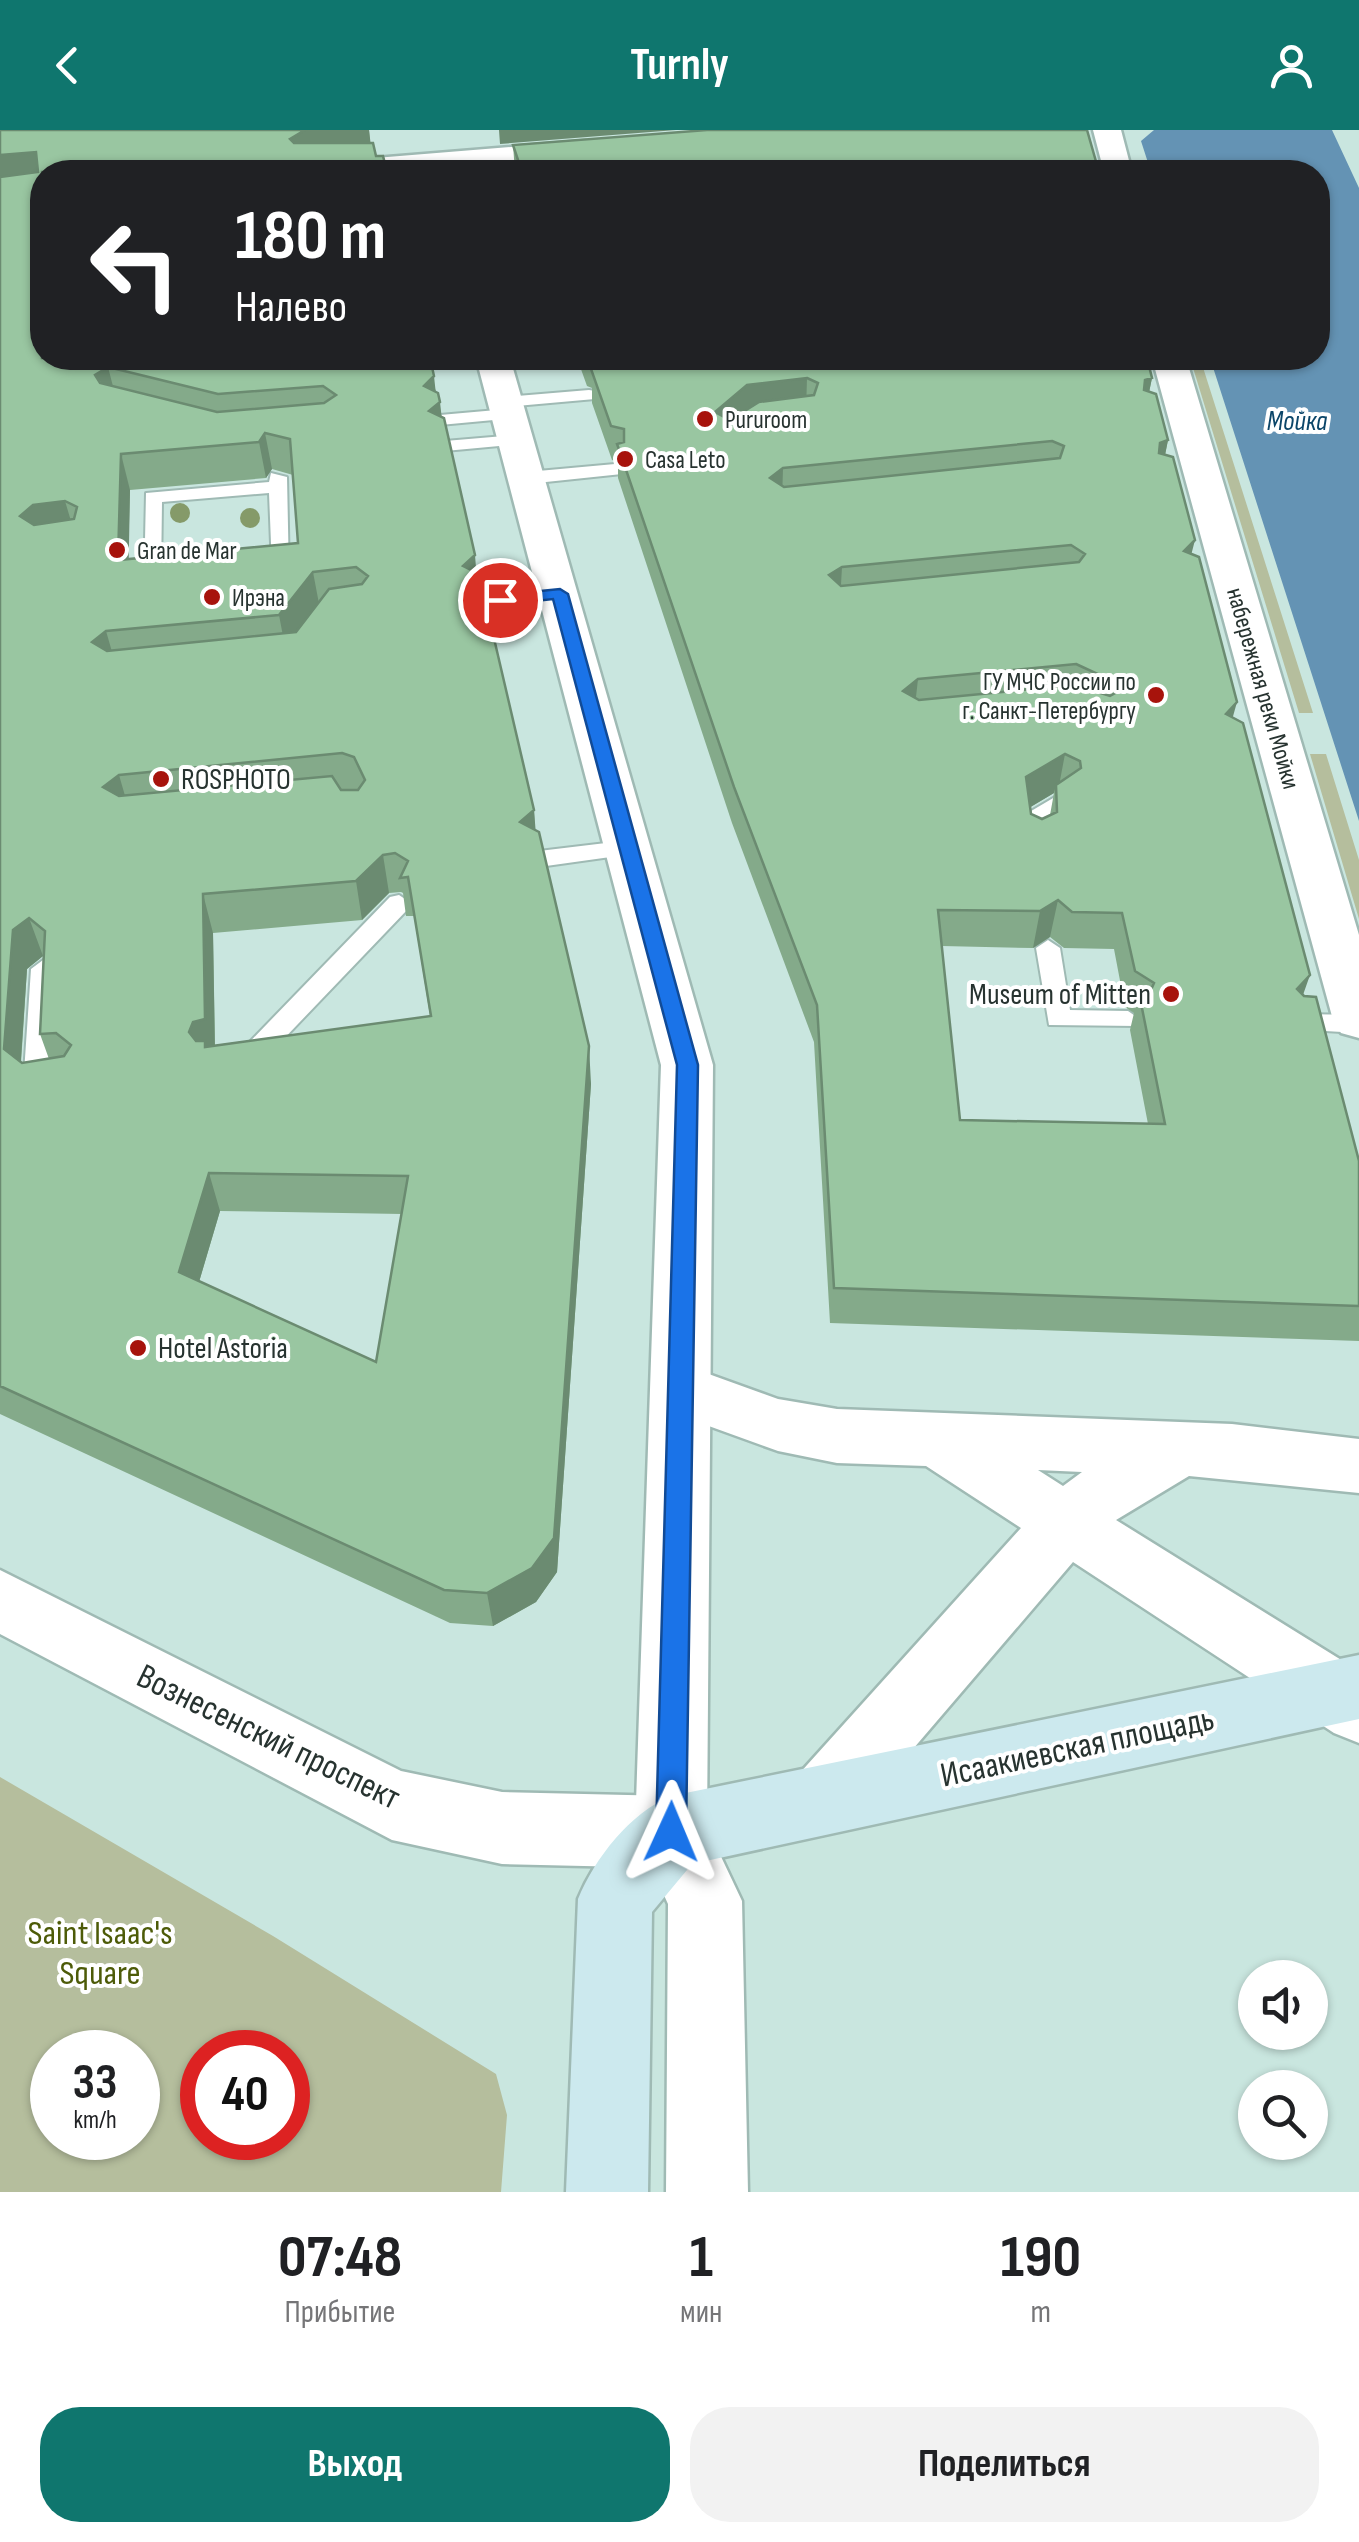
<!DOCTYPE html>
<html lang="ru">
<head>
<meta charset="utf-8">
<style>
  :root { --surface:#fff; --page:#f2f2f2; --text:#202124; --muted:#757577; --accent:#0f766e }
  body { margin:0; font-family:"Sofia Sans Condensed",sans-serif; background:var(--page); color:var(--text); height:100vh; display:flex; flex-direction:column; font-size:38px; white-space:nowrap }
  * { box-sizing:border-box; margin:0 }
  p { font-size:32px; color:var(--muted) }
  .icon { flex:none; width:55px; height:55px; fill:none; stroke:currentColor; stroke-width:2; stroke-linecap:round; stroke-linejoin:round }
  .map { position:relative; height:2062px; overflow:hidden }
  .side { display:flex; flex-direction:column; background:var(--surface); flex:1 }
  .side>* { flex:none }
  .guide { position:absolute; left:30px; top:30px; width:1300px; height:210px; border-radius:40px; box-shadow:0 2px 8px #0004; background:#202124; color:#fff; overflow:hidden }
  .fabs { position:absolute; left:1238px; top:1830px; display:grid; gap:20px }
  .fabs a { display:grid; place-items:center; width:90px; height:90px; border-radius:50%; background:var(--surface); box-shadow:0 2px 8px #0004; font-size:50px }
  .speed { position:absolute; left:30px; top:1900px; display:flex; gap:20px; font-size:50px; font-weight:700; text-align:center }
  .speed>* { display:grid; place-content:center; width:130px; height:130px; border-radius:50%; background:var(--surface); box-shadow:0 2px 8px #0004; line-height:1 }
  .speed small { font-size:25px; font-weight:400 }
  .speed .limit { border:15px solid #d22; background:#fff; color:#111 }
  .pin { position:absolute; display:grid; place-items:center; width:85px; height:85px; color:#fff; margin:-42px; border:5px solid #fff; border-radius:50%; box-shadow:0 2px 10px #0007 }
  .me { position:absolute; width:110px; margin:-55px; rotate:1deg; stroke-linejoin:round; filter:drop-shadow(0 0 8px #0008) }
  .turn { display:flex; align-items:center; gap:35px; height:210px; padding:0 40px; font-size:45px }
  .turn .icon { width:130px; height:130px; stroke-width:2.5 }
  .turn b { display:block; font-size:70px; line-height:85px }
  .eta { display:flex; justify-content:space-evenly; align-items:center; height:170px; text-align:center }
  .eta b { font-size:60px; font-weight:700; line-height:70px }
  .action { display:flex; gap:20px; margin-top:auto; padding:20px 40px }
  .action a { flex:1; height:115px; border-radius:40px; background:var(--accent); color:#fff; font-size:40px; font-weight:700; line-height:115px; text-align:center }
  .action a+a { background:var(--page); color:var(--text) }
  header { display:flex; justify-content:space-between; align-items:center; height:130px; padding:0 40px; background:var(--accent); color:#fff; font-size:45px; font-weight:700 }
  .map>svg:first-child { display:block }
</style>
</head>
<body>
<header><svg class="icon" aria-label="back" viewBox="0 0 24 24"><path d="M15 5l-7 7 7 7"/></svg>Turnly<svg class="icon" aria-label="person" viewBox="0 0 24 24"><circle cx="12" cy="8" r="4"/><path d="M4 21q1-7 8-7t8 7"/></svg></header>
<div class="map">
<svg width="1359" height="2062" viewBox="0 0 1359 2062">
  <rect width="100%" height="100%" fill="#c9e6df"/>
  <path fill="#b5be9d" fill-rule="evenodd" d="M1190,228H1200L1313,583H1299Z
    M1310,624H1326L1359,730V789Z
    M0,1647L273,1806L496,1944L507,1985L501,2062H0ZM138,1922V2008H52V1922ZM202,1922H288V2008H202Z"/>
  <path fill="#6493b4" d="M1154,0H1332L1359,58V691L1210,228H1318V42H1151L1141,11Z"/>
  <g fill="none" stroke-linecap="round" stroke-linejoin="round">
    <defs>
      <path id="service" d="M589,260L595,261V269L505,277L496,272L505,267Z
        M508,279L517,284L514,288L440,295L431,290L440,285Z
        M516,305L525,310L522,314L445,321L436,316L445,311Z
        M615,334L622,336V344L527,354L518,348L527,342Z
        M271,343L287,347L289,446L274,449L264,443L272,438L269,363L162,372L161,447L171,453L161,459L144,458L146,363L269,352Z
        M559,458L566,460V468L480,478L470,472L480,466Z
        M1060,664L1071,671L1045,690L1048,715L1036,722L1028,720L1021,687Z
        M631,710L639,713V723L539,737L527,729L539,721Z
        M399,765L411,773L408,779L253,941H235L231,934L235,927L390,767Z
        M1048,810L1060,818L1070,880L1128,881L1141,890L1137,896L1049,895L1036,818Z
        M43,830L55,839L50,947L60,956L56,963L36,968L23,958L31,839Z
        M1300,884L1359,885V903L1291,899L1287,893Z"/>
      <path id="minor" d="M1093,0H1121L1132,42H1104Z
        M589,20L599,23L603,29L599,35L527,42H407L422,33Z
        M1152,228H1186L1359,805V908L1341,903L1333,890Z
        M681,1234L778,1269L837,1279L1232,1294L1359,1309V1363L1189,1346L1116,1390L1359,1541V1613L1334,1603L1073,1432L848,1695L823,1705L798,1695L787,1670L798,1645L1021,1398L926,1336L837,1333L778,1321L659,1278L651,1260L659,1242ZM1038,1340L1082,1342L1063,1356Z
        M0,1440L401,1641L502,1662L671,1666L697,1676L707,1702L697,1728L671,1738L502,1734L392,1710L0,1504Z"/>
      <path id="tertiary" d="M585,11L595,14L599,20L595,26L415,42H299L314,33Z
        M476,228H510L713,935L707,1697L742,1771L748,2062H666L668,1774L635,1702L661,935Z"/>
      <path id="secondary" d="M1359,1525V1589L692,1734L652,1782L648,2062H566L578,1769C595,1728 630,1683 671,1666Z"/>
    </defs>
    <use href="#service" stroke="#9fbab4" stroke-width="4"/>
    <use href="#minor" stroke="#9fbab4" stroke-width="5"/>
    <use href="#tertiary" stroke="#9fbab4" stroke-width="5"/>
    <use href="#secondary" stroke="#9fbab4" stroke-width="5"/>
    <use href="#service" fill="#fff" fill-rule="evenodd"/>
    <use href="#minor" fill="#fff" fill-rule="evenodd"/>
    <use href="#tertiary" fill="#fff" fill-rule="evenodd"/>
    <use href="#secondary" fill="#cce9ee" fill-rule="evenodd"/>
  </g>
  <g fill="#859a69">
    <circle cx="180" cy="383" r="10"/>
    <circle cx="250" cy="388" r="10"/>
  </g>
  <path fill="#84aa8a" fill-rule="evenodd" d="M0,0H369L370,13L436,262L476,443L534,680L535,700L591,954L557,1442L536,1472L493,1496L450,1493L0,1284ZM272,339L293,345L298,413L128,429L130,360L266,348ZM401,762L403,763L406,786H414L430,886L215,915L213,803L362,790L389,763ZM43,826L40,904L49,929L21,933L27,839ZM220,1081L402,1084L376,1232L199,1152Z
    M513,15L1099,42H515Z
    M577,228H1147L1152,248L1149,262L1168,310L1165,325L1303,865L1359,1031V1211L830,1193L814,912L732,693L618,348V332L612,330L592,273V258L587,256ZM1054,663L1050,685L1042,689L1031,684L1030,677ZM1050,807L1064,818L1114,819L1125,877L1134,883L1130,900L1148,994L960,990L942,816L1033,818Z"/>
  <path fill="#6b8b71" d="M305,0H369L372,25L314,29L290,9Z
    M499,0H676L500,14Z
    M36,22L42,46L0,58V25Z
    M108,237L117,272L95,245Z
    M434,246L437,274L440,272L444,308L432,317L424,256Z
    M807,248L806,282L714,316L715,282L747,255Z
    M1152,248L1145,282L1138,284L1145,250Z
    M265,303L272,339L266,348L259,312Z
    M1168,310L1161,345L1153,348L1160,313Z
    M121,324L130,360L128,468L118,430Z
    M783,338L782,372L770,348Z
    M65,371L76,408L44,412L20,386L33,375Z
    M1195,410L1186,445L1184,421Z
    M475,425L478,463L463,436Z
    M842,437L840,472L829,445Z
    M313,442L320,479L286,522L279,485Z
    M106,501L117,539L92,512Z
    M918,549L914,585L903,561Z
    M1237,572L1227,608L1226,584Z
    M1065,624L1058,661L1056,655L1054,663L1019,684L1026,647Z
    M119,645L130,683L103,657Z
    M534,680L537,718L520,692Z
    M383,725L389,763L362,790L356,751Z
    M203,764L213,803L215,927L210,928L189,902Z
    M1058,770L1050,807L1033,818L1040,781Z
    M29,788L43,826L27,839L19,958L4,919L13,800Z
    M1310,845L1297,882V859Z
    M589,916L591,954L557,1442L536,1472L493,1496L487,1463Z
    M209,1043L220,1081L191,1179L179,1142Z"/>
  <path fill="#99c6a1" stroke="#6b8b71" stroke-width="2.5" fill-rule="evenodd" d="M0,0H305L290,9L294,13H373L376,26H383L387,42H42V228H430L434,246L424,256L438,263L440,272L429,281L444,288L475,425L463,436L479,444L534,680L520,692L539,702L589,916L554,1408L532,1438L487,1463L444,1460L0,1256V47L38,42L36,22L0,25ZM108,237L218,264L323,256L336,265L324,273L217,282L100,253L95,245ZM265,303L290,309L298,413L118,430L121,324L259,312ZM65,371L77,377L74,389L34,395L20,386L33,375ZM356,437L368,446L362,454L329,459L296,502L107,521L92,512L106,501L279,485L313,442ZM342,623L354,627L365,650L358,660H341L332,646L119,666L103,657L119,645ZM395,723L408,731L400,748L408,747L431,886L205,917V911H196L189,902L193,892L205,889L203,764L356,751L383,725ZM29,788L45,801L40,904L56,903L71,915L64,926L22,933L4,919L13,800ZM209,1043L408,1046L376,1232L179,1142Z
    M707,0H1087L1099,42H522L513,15Z
    M598,228H669L674,232L724,228H1147L1152,248L1145,250L1144,260L1156,264L1168,310L1160,313L1159,323L1173,327L1195,410L1184,421L1199,427L1237,572L1226,584L1243,593L1310,845L1297,859L1304,866L1316,867L1359,1031V1176L834,1158L817,875L734,657L621,325L617,314L624,312V299L611,296L591,239L597,238ZM807,248L818,253L814,265L759,272L730,290L715,282L747,255ZM1052,311L1064,316L1060,328L784,357L770,348L783,338ZM1071,415L1085,424L1079,432L841,456L829,445L842,437ZM1076,534L1126,557L1110,566L1074,555L919,570L903,561L918,549ZM1065,624L1080,631L1081,638L1056,655L1057,682L1042,689L1031,684L1026,647ZM1058,770L1072,782L1122,783L1135,841L1154,853L1150,862L1139,863L1165,994L960,990L938,780L1040,781Z"/>
  <path fill="#1a73e8" stroke="#114b97" stroke-width="2.5" d="M560,459L568,464L698,935L686,1702L682,1713L671,1717L661,1713L656,1702L677,935L553,469L500,475L492,470L500,465Z"/>
  <g fill="#a7130c" stroke="#fff" stroke-width="4">
    <circle cx="705" cy="289" r="10"/>
    <circle cx="625" cy="329" r="10"/>
    <circle cx="117" cy="420" r="10"/>
    <circle cx="212" cy="467" r="10"/>
    <circle cx="1156" cy="565" r="10"/>
    <circle cx="161" cy="649" r="10"/>
    <circle cx="1171" cy="864" r="10"/>
    <circle cx="138" cy="1218" r="10"/>
  </g>
  <g text-anchor="middle" stroke-width="8" stroke-linejoin="round" paint-order="stroke">
    <g font-size="25" fill="#273330" stroke="#fff" text-anchor="start">
      <text x="725" y="298">Pururoom</text>
      <text x="645" y="338">Casa Leto</text>
      <text x="137" y="429">Gran de Mar</text>
      <text x="232" y="476">Ирэна</text>
      <text x="1136" y="560" text-anchor="end">ГУ МЧС России по<tspan x="1136" dy="29">г. Санкт-Петербургу</tspan></text>
    </g>
    <g font-size="25" fill="#273330" stroke="#fff">
      <text transform="translate(1264 558) rotate(74)" y="9">набережная реки Мойки</text>
    </g>
    <g font-size="28" font-style="italic" fill="#0c4669" stroke="#fff">
      <text x="1297" y="300">Мойка</text>
    </g>
    <g font-size="30" fill="#273330" stroke="#fff" text-anchor="start">
      <text x="181" y="659">ROSPHOTO</text>
      <text x="1151" y="874" text-anchor="end">Museum of Mitten</text>
      <text x="158" y="1228">Hotel Astoria</text>
    </g>
    <g font-size="35" fill="#273330" stroke="#fff">
      <text transform="translate(269 1606) rotate(26)" y="12">Вознесенский проспект</text>
      <text transform="translate(1077 1616) rotate(-12)" y="12">Исаакиевская площадь</text>
    </g>
    <g font-size="35" fill="#4d5b08" stroke="#fff">
      <text x="100" y="1814">Saint Isaac's<tspan x="100" dy="40">Square</tspan></text>
    </g>
  </g>
</svg>
<div class="fabs">
<a><svg class="icon" aria-label="sound" viewBox="0 0 24 24"><path d="M4 9h4l5-4v14l-5-4H4zM17 9q2 3 0 6"/></svg></a>
<a><svg class="icon" aria-label="search" viewBox="0 0 24 24"><circle cx="10" cy="10" r="6"/><path d="M15 15l6 6"/></svg></a>
</div>
<div class="speed"><div>33<small>km/h</small></div><div class="limit">40</div></div>
<div class="pin" style="left:500px;top:470px;background:#d93025"><svg class="icon" aria-label="arrive" viewBox="0 0 24 24"><path d="M6 21V4h12l-3 4 3 4H6"/></svg></div>
<svg class="me" style="left:671px;top:1702px" viewBox="-20 -20 40 40"><path d="M0-17L14 15 0 8-14 15z" fill="#1a73e8" stroke="#fff" stroke-width="4"/></svg>
<div class="guide">
<div class="turn"><svg class="icon" aria-label="left" viewBox="0 0 24 24"><path d="M17 20v-9H6M10 6l-5 5 5 5"/></svg><div><b>180 m</b>Налево</div></div>
</div>
</div>
<section class="side">
<div class="eta">
<div><b>07:48</b><p>Прибытие</p></div>
<div><b>1</b><p>мин</p></div>
<div><b>190</b><p>m</p></div>
</div>
<div class="action"><a>Выход</a><a>Поделиться</a></div>
</section>
</body>
</html>
